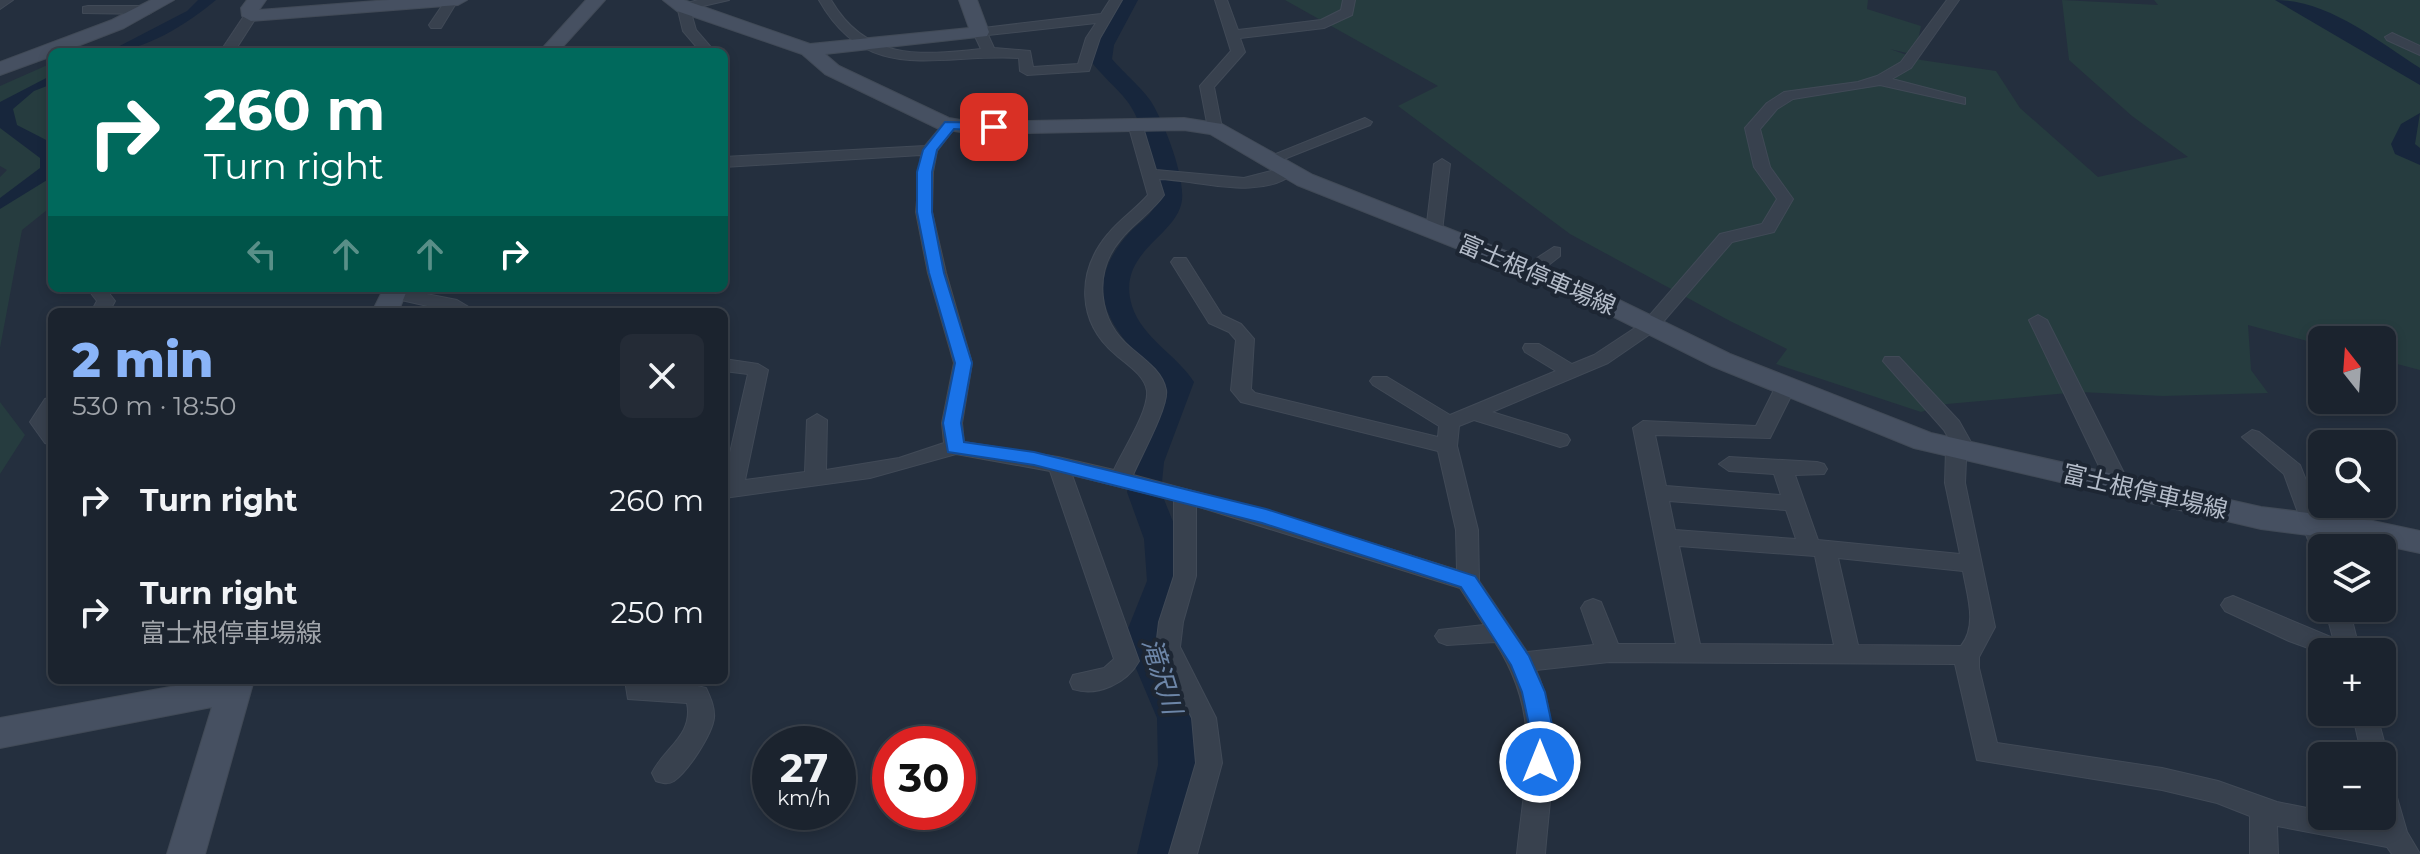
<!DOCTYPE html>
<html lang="en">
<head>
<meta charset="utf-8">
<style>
  :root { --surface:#1b232e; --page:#242b36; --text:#f1f3f6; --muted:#a0a4aa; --line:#39404a; --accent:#8ab4f8 }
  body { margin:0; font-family:Montserrat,"Noto Sans JP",sans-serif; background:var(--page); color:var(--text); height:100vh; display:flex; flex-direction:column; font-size:30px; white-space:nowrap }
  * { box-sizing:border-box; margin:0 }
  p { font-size:26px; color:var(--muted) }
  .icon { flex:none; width:44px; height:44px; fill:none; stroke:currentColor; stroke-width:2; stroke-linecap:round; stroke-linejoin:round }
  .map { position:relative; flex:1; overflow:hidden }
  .panel { position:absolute; left:48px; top:308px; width:680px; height:376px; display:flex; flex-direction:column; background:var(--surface); border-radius:12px; box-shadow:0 4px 12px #0003,0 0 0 2px var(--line) }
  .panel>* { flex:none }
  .hud { position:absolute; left:48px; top:48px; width:680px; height:244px; border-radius:12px; box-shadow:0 4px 12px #0003,0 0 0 2px var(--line); background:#00695c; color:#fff; overflow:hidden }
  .needle { width:52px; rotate:343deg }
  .controls { position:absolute; left:2308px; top:326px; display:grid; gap:16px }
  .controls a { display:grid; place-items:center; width:88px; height:88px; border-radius:12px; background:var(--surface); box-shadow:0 4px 12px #0003,0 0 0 2px var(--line); font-size:40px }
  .speed { position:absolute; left:752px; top:726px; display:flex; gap:16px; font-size:40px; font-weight:700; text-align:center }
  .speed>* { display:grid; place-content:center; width:104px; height:104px; border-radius:50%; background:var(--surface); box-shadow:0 4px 12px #0003,0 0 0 2px var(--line); line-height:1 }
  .speed small { font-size:20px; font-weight:400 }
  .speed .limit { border:12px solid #d22; background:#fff; color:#111 }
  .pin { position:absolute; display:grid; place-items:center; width:68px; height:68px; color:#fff; margin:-34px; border-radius:16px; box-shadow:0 4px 12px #0006 }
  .me { position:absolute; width:88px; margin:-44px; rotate:0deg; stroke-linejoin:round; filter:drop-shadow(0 0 6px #0008) }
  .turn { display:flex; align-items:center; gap:28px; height:168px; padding:0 24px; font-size:36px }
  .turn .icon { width:104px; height:104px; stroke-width:2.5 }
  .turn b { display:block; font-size:56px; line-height:68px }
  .lanes { display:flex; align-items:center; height:76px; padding:0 24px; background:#0003; justify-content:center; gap:40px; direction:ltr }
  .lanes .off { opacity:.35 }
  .round { display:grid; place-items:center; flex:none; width:84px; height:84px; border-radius:12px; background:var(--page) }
  .head { display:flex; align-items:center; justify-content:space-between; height:136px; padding:0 24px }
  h1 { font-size:48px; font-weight:800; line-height:60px; color:var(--accent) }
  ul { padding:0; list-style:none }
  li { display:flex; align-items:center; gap:24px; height:112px; padding:0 24px }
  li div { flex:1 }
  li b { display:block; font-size:30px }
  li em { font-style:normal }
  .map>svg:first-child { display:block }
</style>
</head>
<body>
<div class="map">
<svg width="2420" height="854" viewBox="0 0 2420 854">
  <rect width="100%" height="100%" fill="#242f3e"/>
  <path fill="#263c3f" d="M1285,0H1868L1867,9L1921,26L1915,55L1890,49L1921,60L1996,71L2020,108L2098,177L2188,157L2132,116L2069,60L2062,0L2158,5L2154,0H2420V370L2382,360V340H2322V345L2248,325L2251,370L2268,393L2163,396L2080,392L1947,404L1921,412L1776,364L1787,349L1730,321L1570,234L1398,106L1438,86Z
    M52,63V206L22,230L0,348V177L7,170L0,166V86Z
    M0,402L25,435L0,474Z"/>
  <path fill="#17263c" d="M198,0H216C189,23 143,52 108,52L187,11Z
    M52,75V84L34,91L13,109L17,125L52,143V177L0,209V198L40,168V158L0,128V102Z"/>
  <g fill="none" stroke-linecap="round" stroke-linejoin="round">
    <path fill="#17263c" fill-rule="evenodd" d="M1118,0H1138L1114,45L1112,59C1124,73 1139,85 1150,100C1163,119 1188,182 1181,205C1172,238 1116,254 1132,306C1142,338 1177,355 1194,382L1164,462L1161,492L1180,539L1183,581L1165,631L1173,666L1197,718L1200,765L1181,854H1137L1158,765L1157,718L1135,666L1127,631L1147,581L1144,539L1127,492L1132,462L1163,383C1119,335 1073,296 1129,233C1138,223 1154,215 1156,201C1160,177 1142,120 1127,101C1116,87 1101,75 1090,60L1092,45Z
      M2275,0C2328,0 2376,40 2420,68V85Z
      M2420,113L2415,144L2420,148V165L2395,154L2391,144L2401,124Z"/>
    <defs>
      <path id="street" d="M0,0H13L0,9Z
        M446,0H458L441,28H431L429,25Z
        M698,0H729L690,9L696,30L715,52H701L683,31L677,6Z
        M819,0H831C866,60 919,56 981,49L973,32L975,29L1101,14L1110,0H1122L1100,38L1089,71L1027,75L1020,71L1019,58C938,53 868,87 819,0ZM1096,23L1086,38L1078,64L1033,67L1030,51L994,48L988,35Z
        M1215,0H1227L1238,30L1321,20L1341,10L1343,0H1355L1352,15L1324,28L1240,38L1245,52L1214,87L1222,128L1215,132L1208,128L1200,86L1231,51Z
        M1947,0H1959L1911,68L1892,79L1965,98V104L1880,85L1793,99L1777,109L1760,129L1770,167L1793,199L1774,232L1732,242L1656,330L1608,363L1492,412L1567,435L1570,440L1567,445L1560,447L1474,420L1459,426L1457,446L1478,530L1479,581L1527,652L1594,645L1581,608L1585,602L1593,599L1601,602L1618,644H1676L1633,428L1643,421L1756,426L1776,386L1786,380L1796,386L1770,438L1655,435L1666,486L1781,495L1774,474L1729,471L1719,464L1729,457L1817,462L1824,464L1827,469L1824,474L1795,475L1818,540L1960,554L1945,483L1946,450L1952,444L1944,430L1883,361L1885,357H1899L1959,421L1977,453L1974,458L1966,460L1965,483L1995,627L1979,657V668L1997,743L2162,768L2218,781L2277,802L2322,811V816H2348L2378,822L2376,816H2382V774L2391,777L2407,832L2420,854H2392L2387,847L2277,826L2278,854H2250V816L2217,803L2162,790L1977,760L1955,664L1609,662L1536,670C1563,730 1550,790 1545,854H1517C1525,773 1543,716 1495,642L1447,645L1439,642L1435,636L1439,630L1484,625L1460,588L1196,506V576L1183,622L1180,647L1216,718L1222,763L1197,854H1169L1196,763L1192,718L1156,647L1159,622L1174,576V500L1072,475L1139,661C1127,683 1098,697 1073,689L1070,682L1073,675L1104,668L1114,659L1050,471L956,454L870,478L724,498V479L748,374L724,371V359L758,364L768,370L745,480L805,472L807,420L817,414L827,420L826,470L899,458L944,443L942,423L954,363L928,273L916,212L921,155L724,167V157L925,146L945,122H955L957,125L937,151L933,172L932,212L946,273L972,363L962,423L964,442L1058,457L1114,470C1123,450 1149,411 1147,391C1145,375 1126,364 1115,354C1077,322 1076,272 1108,234C1120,219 1136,209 1148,195L1128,124L1135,120L1142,124L1156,170L1244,178L1287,167L1295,172C1262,202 1199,180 1159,179L1164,195C1152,212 1134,223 1121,239C1092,273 1098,321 1131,348C1144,359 1163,372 1166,390C1169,406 1141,456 1133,475L1278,514L1457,570L1456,530L1438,451L1241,402L1231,390L1236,340L1229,332L1209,323L1171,262L1174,258H1186L1222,315L1241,324L1254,339L1251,389L1255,393L1438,437L1439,426L1373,385L1370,381L1373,377H1387L1450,415L1556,371L1525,352L1523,348L1525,344H1539L1572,364L1594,355L1644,322L1720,234L1762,224L1777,199L1754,167L1745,128L1767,103L1784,92L1858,82L1877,76L1901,62ZM1669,501L1786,510L1796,539L1675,530ZM1679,546L1815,556L1834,645L1700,644ZM1838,558L1963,571C1967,595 1978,625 1961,646L1858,645Z
        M88,6H149L155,10L149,14L83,13V7Z
        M251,12L257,16L234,52H220L246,13Z
        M2392,33L2420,46V55L2387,40L2385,37Z
        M1365,118L1372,122L1370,125L1274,163H1264L1261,160Z
        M1442,159L1450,164L1442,231L1434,236L1426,231L1434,164Z
        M1554,247L1560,248V256L1537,274H1525L1522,270L1525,266Z
        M87,288H105L115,301L109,312H91L97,301Z
        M396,288L457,300L477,312H454L388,297L385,293L388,289Z
        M2038,315L2047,320L2131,487L2127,492L2120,494L2109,487L2029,320Z
        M52,397V445L45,443L30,422L45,399Z
        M2252,430L2259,432L2300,465L2333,548H2322V556L2314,554L2311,548L2284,474L2242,437Z
        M2233,596L2333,638L2325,608H2349L2360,652L2322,653L2289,641L2225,611L2221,605L2225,599Z
        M625,680H671L706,688C710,697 715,707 714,718C712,735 688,771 674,781C668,785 662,783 656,781L652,773C664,748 694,735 687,703L628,699Z
        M2352,712H2376L2388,756L2384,764L2382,756H2362Z"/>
      <path id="secondary" d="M151,0H174L124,28L62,52H52V56L0,75V62L112,20Z
        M247,0H266L259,10L389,0H467L458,5L251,21L242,16L241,8Z
        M586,0H605L558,52H539Z
        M663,0H684L810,44L969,28L959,0H977L989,32L987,36L825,54L839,66L949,118L972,122L1184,118L1222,124L1313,175L1574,278L1730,354L1931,433L2261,507L2373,521L2420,531V553L2373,543L2261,529L1914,448L1712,366L1556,288L1297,185L1210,134L1184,130L972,134L937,128L825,74L802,54L677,11Z
        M384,288H408L398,312H372Z
        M208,680H254L205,854H167L212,707L0,748V718Z"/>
    </defs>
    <use href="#street" stroke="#414a57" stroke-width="2"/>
    <use href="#secondary" stroke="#414a57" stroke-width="2"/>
    <use href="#street" fill="#38414e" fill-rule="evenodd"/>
    <use href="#secondary" fill="#465061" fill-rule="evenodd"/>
  </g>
  <path fill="#1a73e8" stroke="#114b97" stroke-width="2" d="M945,122L994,123L1000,127L994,131L954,129L937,150L932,172V212L944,273L972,363L961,423L964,442L1034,452L1266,509L1475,576L1529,656L1545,692L1554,734L1548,769L1540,772L1531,769L1528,762L1531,734L1522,692L1511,665L1461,587L1262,523L1034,465L948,452L943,423L955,363L929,273L917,212V172L923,150Z"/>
  <g text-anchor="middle" stroke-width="8" stroke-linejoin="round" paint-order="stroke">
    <g font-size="24" fill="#b4bcc9" stroke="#1d2633">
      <text transform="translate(1537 275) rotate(23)" y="8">富士根停車場線</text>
      <text transform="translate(2145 492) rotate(13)" y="8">富士根停車場線</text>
    </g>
    <g font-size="26" font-style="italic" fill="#6d86a8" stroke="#1d2633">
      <text transform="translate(1162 676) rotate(73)" y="9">滝沢川</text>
    </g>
  </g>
</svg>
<div class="controls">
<a><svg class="needle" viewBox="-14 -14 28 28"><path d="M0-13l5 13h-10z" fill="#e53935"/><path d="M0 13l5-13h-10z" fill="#a0a4aa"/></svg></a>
<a><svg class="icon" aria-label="search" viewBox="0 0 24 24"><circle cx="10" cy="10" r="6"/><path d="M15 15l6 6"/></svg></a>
<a><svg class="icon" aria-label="layers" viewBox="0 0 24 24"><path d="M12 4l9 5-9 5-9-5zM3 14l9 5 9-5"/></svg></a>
<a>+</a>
<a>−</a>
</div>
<div class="speed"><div>27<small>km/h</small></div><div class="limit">30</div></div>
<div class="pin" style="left:994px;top:127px;background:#d93025"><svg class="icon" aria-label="arrive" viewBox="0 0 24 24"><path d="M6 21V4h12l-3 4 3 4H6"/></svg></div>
<svg class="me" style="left:1540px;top:762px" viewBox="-20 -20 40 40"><circle r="17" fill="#1a73e8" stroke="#fff" stroke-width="3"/><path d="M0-11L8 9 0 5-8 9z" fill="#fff"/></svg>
<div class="hud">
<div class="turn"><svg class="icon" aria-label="right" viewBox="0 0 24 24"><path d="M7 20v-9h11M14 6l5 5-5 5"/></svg><div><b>260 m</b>Turn right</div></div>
<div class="lanes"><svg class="icon off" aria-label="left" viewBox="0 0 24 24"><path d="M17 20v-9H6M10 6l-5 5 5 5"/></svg><svg class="icon off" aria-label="ahead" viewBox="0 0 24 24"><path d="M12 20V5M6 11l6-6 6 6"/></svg><svg class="icon off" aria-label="ahead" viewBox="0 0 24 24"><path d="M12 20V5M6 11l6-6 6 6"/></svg><svg class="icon" aria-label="right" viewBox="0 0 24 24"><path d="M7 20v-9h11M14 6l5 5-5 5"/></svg></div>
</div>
<section class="panel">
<div class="head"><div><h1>2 min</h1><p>530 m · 18:50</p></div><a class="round"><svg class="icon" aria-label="close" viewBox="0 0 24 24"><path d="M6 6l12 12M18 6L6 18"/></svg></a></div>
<ul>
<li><svg class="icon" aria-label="right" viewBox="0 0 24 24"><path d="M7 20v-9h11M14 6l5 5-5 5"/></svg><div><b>Turn right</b></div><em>260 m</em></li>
<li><svg class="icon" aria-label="right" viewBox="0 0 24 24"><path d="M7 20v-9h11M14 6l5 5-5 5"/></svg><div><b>Turn right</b><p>富士根停車場線</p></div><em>250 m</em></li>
</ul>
</section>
</div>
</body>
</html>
